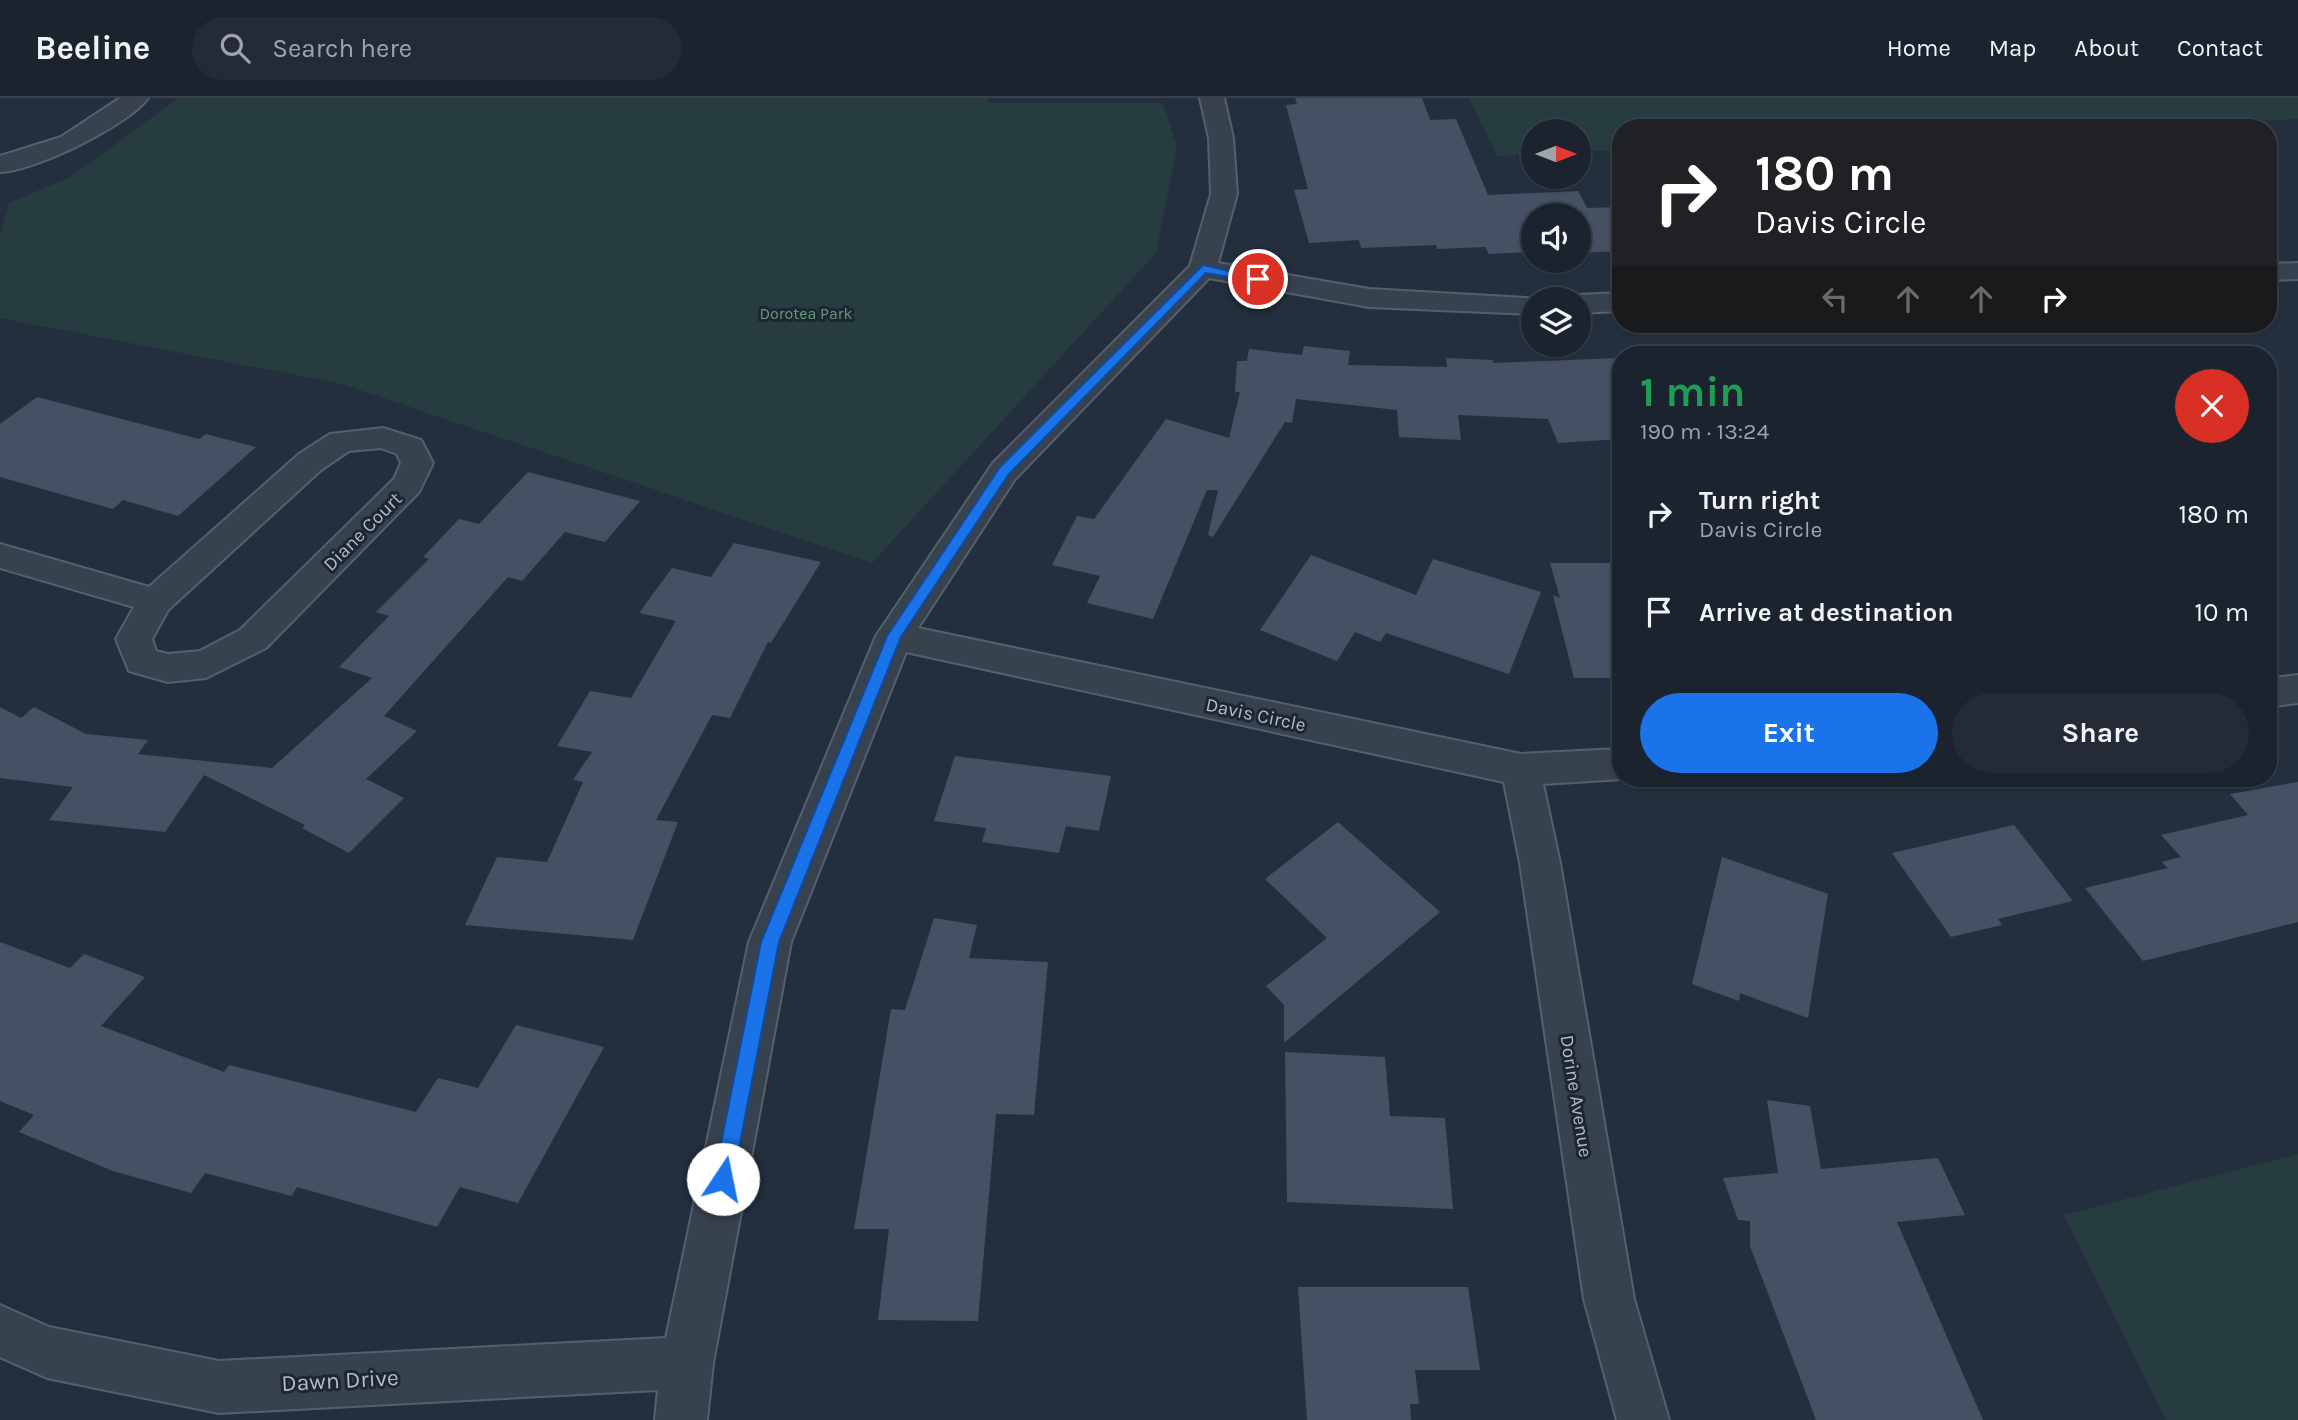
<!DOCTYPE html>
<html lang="en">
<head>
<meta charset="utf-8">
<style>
  :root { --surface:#1b232e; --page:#242b36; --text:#f1f3f6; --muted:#a0a4aa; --line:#39404a; --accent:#1a73e8 }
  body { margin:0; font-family:Karla,sans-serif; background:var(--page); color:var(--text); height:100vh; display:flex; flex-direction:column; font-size:26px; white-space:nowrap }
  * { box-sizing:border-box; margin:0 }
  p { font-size:23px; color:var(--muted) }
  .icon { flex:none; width:38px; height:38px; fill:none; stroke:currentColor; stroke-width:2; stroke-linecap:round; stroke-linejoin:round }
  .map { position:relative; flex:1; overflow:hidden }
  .side { position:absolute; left:1612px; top:248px; width:665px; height:441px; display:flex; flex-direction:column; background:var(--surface); border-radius:28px; box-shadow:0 2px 5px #0004,0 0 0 2px var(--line) }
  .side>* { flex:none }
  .guide { position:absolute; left:1612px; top:21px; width:665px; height:214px; border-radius:28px; box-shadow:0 2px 5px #0004,0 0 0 2px var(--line); background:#202124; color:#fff; overflow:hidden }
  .needle { width:46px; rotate:90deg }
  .tools { position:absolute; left:1521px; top:21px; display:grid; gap:14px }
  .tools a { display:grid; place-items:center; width:70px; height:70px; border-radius:50%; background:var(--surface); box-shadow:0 2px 5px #0004,0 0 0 2px var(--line); font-size:35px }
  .pin { position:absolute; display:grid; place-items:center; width:60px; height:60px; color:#fff; margin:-30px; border:4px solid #fff; border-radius:50%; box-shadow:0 2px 7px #0007 }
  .me { position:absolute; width:77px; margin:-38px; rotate:11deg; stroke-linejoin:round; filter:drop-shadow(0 0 5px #0008) }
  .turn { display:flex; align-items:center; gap:24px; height:147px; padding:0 28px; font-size:32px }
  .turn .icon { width:91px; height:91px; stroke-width:2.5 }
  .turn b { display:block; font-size:49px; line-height:60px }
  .lanes { display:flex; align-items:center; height:66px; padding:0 28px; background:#0003; justify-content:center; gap:35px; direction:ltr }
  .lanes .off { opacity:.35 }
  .round { display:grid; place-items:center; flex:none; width:74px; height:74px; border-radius:37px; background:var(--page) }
  .headline { display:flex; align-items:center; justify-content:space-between; height:119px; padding:0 28px }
  h1 { font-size:42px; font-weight:700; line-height:52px; color:#1e9e55 }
  .cta { display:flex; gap:14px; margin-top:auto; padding:14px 28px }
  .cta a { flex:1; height:80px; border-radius:42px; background:var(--accent); color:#fff; font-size:28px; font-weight:700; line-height:80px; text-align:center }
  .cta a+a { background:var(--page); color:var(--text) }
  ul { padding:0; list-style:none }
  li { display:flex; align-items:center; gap:21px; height:98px; padding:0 28px }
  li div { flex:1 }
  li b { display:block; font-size:26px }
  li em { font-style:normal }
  header { display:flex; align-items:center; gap:42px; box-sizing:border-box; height:98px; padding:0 35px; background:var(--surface); border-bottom:2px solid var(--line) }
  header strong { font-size:33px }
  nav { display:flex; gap:38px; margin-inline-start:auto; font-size:24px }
  .search { width:490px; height:63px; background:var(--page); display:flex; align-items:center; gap:18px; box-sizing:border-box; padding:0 24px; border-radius:38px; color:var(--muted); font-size:26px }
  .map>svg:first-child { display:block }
</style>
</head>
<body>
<header>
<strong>Beeline</strong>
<div class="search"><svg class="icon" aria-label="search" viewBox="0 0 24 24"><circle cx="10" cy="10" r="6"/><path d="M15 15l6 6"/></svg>Search here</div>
<nav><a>Home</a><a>Map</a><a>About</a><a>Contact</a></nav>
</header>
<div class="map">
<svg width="2298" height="1322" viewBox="0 0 2298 1322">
  <rect width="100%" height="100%" fill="#242f3e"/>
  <path fill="#263c3f" d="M179,0H987L988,5H1163L1177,49L1156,155L872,465L342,286L0,220V136L9,105L70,79Z
    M1469,0H2298V21L2099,30H1620V52L1579,54L1578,33H1533V56L1497,58Z
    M2298,1056V1322H2166L2064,1117Z"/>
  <path fill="#455162" d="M1295,0H1422L1430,22L1456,21L1488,97L1578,93L1587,110L1620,109V153L1578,155V117H1533V154L1489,156L1485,149L1437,151L1436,147L1361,150L1359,142L1309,145L1294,92L1308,91L1286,7L1297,6Z
    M1304,248L1350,253L1348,267L1447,269L1446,260L1493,262V265L1620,260V341L1558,345L1548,321L1458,317L1461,342L1399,339L1397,312L1296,301L1292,325L1285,324L1213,439L1208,437L1218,392H1207L1153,521L1087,505L1100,478L1052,467L1077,418L1094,421L1166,321L1229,340L1240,294H1235L1237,263H1247L1249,251L1302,257Z
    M37,299L199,341L206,336L256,349L178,418L123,402L113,411L0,379V326Z
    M528,374L640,403L605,444L565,434L522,483L508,479L384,618L417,633L366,681L404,700L349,755L302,730L305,727L204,677L165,734L49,722L73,689L0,680V609L21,620L34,609L86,636L148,642L138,656L272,670L372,580L339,569L389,518L376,514L429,461L423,459L459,421L479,426Z
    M734,445L821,464L771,545L768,544L730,620L712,617L656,722L678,724L633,842L465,827L497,759L547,764L583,684L573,682L592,654L557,648L590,593L631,600L676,523L639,515L672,470L711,479Z
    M1311,457L1416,497L1433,461L1541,494L1509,576L1386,535L1380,544L1355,534L1337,563L1260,532Z
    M1550,465H1620V580H1574L1553,497L1560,500Z
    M955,658L1111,678L1099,733L1066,728L1059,755L982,744L986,730L934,723Z
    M2298,684V824L2143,863L2085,790L2168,770L2162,764L2181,759L2161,737L2248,717L2230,696Z
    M1338,724L1440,814L1284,945V907L1266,888L1327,840L1265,781Z
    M2014,727L2073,803L1998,821L2002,827L1951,839L1892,755Z
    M1722,759L1828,796L1808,920L1740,895L1739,903L1692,886Z
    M934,820L977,827L969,860L1048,864L1034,1017L996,1016L978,1223L878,1222L889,1131H854L891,911L905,912Z
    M0,844L70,870L84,856L145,879L101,928L224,974L229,967L416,1014L438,980L478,990L516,927L604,949L518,1105L460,1089L437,1129L297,1089L292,1098L205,1075L191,1095L113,1073L19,1034L34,1017L0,1003Z
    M1285,954L1385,959L1390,1018L1445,1020L1453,1111L1287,1104Z
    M1767,1002L1810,1008L1821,1071L1938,1060L1965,1117L1897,1124L1983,1322H1816L1750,1148V1123L1738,1122L1723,1080L1778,1075Z
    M1298,1189H1468L1480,1272H1415L1419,1306H1410L1411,1322H1307Z"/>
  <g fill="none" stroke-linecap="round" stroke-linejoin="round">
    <defs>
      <path id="minor" d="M120,0H148C129,27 33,74 0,74V58L61,39Z
        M1200,0H1224L1233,40L1237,96L1218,165L1369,191L1543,201H1533V216L1369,209L1209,180L1015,381L918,530L1521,656L1620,651L1622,681L1543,686L1560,765L1634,1201L1669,1322H1617L1584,1201L1520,765L1504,684L906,554L791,844L713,1265L707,1322H655L658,1292L219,1315L47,1280L0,1259V1207L49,1229L219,1263L666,1240L749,844L876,538L993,365L1190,168L1211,96L1209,40Z
        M2298,165V181L2268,182V166Z
        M1620,195V213L1578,215V201H1567L1578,197Z
        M383,330L421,342L433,365L419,394L266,550L206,580L168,584L129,573L116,541L134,509L0,470V446L149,489L299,356L330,336ZM381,350L397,356L401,365L394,381L240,532L200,553L168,556L156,553L152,541L168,512L321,372L349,353Z
        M2298,577V605L2268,609V581Z"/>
    </defs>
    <use href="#minor" stroke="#565f6c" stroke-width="4"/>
    <use href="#minor" fill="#38414e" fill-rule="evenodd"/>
  </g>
  <path fill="#1a73e8" stroke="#114b97" stroke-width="2" d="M1203,167L1264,181L1258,184L1206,175L1009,376L901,539L779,844L733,1081L730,1088L723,1091L716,1088L714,1081L761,844L887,538L1000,369Z"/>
  <g text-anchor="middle" stroke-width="6" stroke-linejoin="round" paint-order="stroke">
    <g font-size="16" fill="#6b9a76" stroke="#1d2633">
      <text x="806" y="221">Dorotea Park</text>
    </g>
    <g font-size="19" fill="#b4bcc9" stroke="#1d2633">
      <text transform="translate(362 433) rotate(-45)" y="7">Diane Court</text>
      <text transform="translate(1256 616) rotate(12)" y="7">Davis Circle</text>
      <text transform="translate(1577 998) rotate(81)" y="7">Dorine Avenue</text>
    </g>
    <g font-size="23" fill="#b4bcc9" stroke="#1d2633">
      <text transform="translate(340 1282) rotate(-3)" y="8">Dawn Drive</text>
    </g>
  </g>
</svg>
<div class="tools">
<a><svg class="needle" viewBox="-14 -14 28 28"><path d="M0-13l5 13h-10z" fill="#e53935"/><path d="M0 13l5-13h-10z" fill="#a0a4aa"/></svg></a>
<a><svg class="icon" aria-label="sound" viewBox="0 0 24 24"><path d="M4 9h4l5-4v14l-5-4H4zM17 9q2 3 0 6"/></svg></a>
<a><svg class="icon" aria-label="layers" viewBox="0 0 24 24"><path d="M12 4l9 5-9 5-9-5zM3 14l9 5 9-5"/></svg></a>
</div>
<div class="pin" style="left:1258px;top:181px;background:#d93025"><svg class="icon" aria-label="arrive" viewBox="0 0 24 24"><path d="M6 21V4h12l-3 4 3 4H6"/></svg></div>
<svg class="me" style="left:723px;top:1081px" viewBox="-20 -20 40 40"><circle r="19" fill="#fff"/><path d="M0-13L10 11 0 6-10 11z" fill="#1a73e8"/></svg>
<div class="guide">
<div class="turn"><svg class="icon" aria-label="right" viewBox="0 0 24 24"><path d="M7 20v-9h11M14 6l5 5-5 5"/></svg><div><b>180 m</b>Davis Circle</div></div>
<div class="lanes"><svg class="icon off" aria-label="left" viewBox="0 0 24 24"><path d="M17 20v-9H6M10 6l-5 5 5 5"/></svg><svg class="icon off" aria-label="ahead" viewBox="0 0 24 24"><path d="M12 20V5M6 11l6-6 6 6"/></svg><svg class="icon off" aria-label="ahead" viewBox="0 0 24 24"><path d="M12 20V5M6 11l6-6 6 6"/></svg><svg class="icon" aria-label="right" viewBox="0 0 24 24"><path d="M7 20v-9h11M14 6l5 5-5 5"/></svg></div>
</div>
<section class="side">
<div class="headline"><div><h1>1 min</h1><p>190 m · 13:24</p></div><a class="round" style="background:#d93025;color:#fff"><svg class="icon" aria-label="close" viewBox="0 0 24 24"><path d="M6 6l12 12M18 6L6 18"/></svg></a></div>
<ul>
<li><svg class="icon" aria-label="right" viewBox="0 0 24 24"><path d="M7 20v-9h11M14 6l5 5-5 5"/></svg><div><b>Turn right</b><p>Davis Circle</p></div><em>180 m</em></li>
<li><svg class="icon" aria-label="arrive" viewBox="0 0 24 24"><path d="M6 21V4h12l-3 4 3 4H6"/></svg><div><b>Arrive at destination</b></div><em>10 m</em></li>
</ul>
<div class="cta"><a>Exit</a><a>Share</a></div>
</section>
</div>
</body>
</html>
